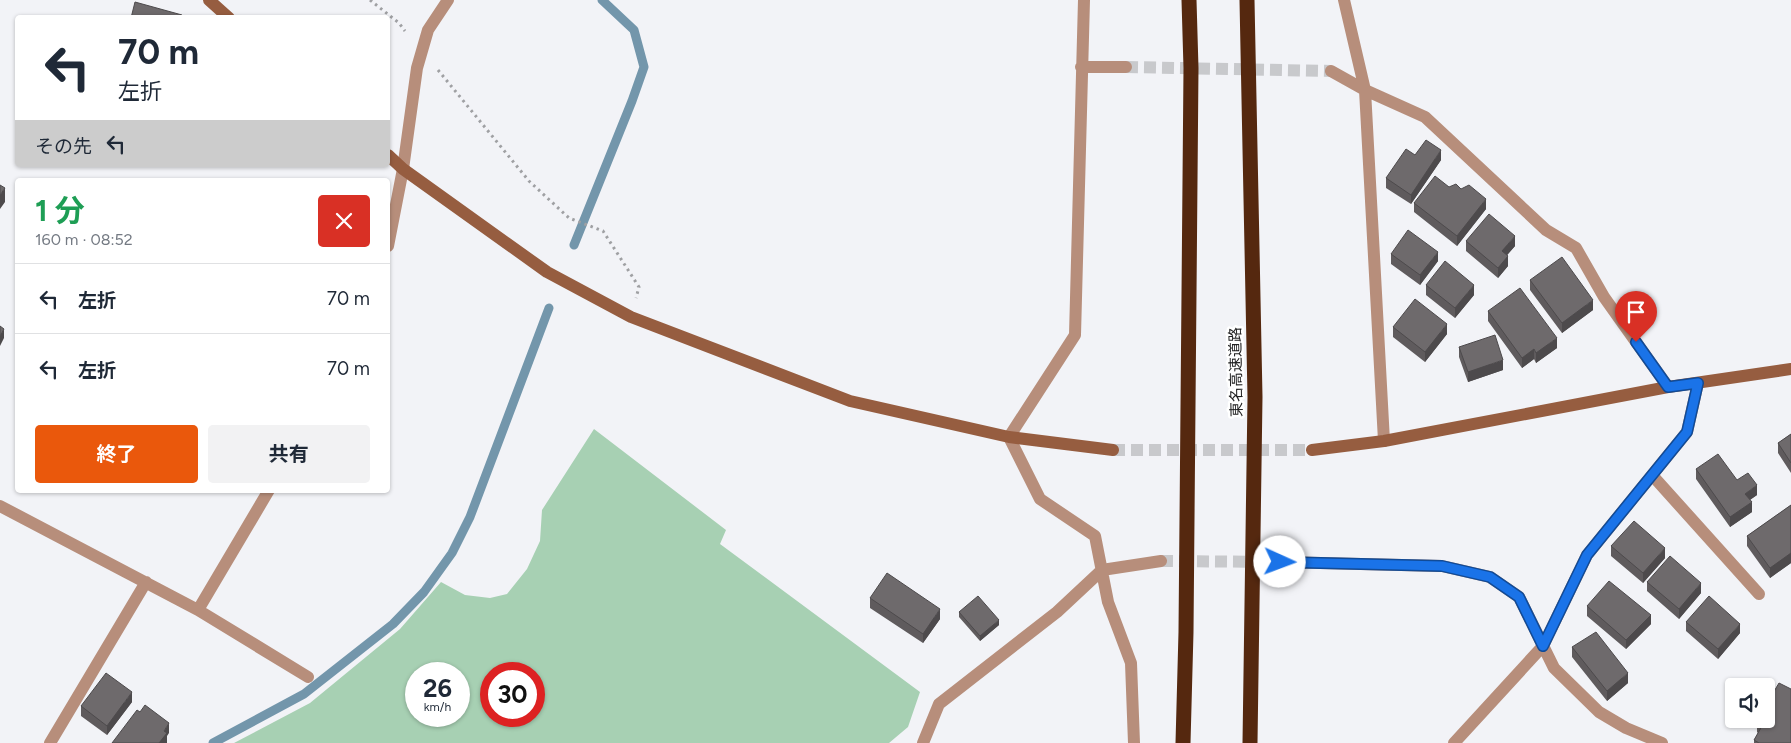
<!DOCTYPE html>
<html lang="ja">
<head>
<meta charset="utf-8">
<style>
  :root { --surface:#fff; --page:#f2f2f3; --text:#1f2937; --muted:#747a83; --line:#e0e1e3; --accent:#ea580c }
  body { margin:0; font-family:Figtree,"Noto Sans JP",sans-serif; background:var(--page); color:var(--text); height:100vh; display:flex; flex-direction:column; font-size:19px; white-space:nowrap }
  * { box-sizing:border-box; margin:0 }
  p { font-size:16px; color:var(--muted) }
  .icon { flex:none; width:28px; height:28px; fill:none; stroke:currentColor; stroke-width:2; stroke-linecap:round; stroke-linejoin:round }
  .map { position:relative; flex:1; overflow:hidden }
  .drawer { position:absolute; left:15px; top:178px; width:375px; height:315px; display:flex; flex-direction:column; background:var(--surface); border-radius:5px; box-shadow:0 1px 4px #0004 }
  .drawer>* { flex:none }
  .guide { position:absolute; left:15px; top:15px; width:375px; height:152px; border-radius:5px; box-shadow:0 1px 4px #0004; background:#fff; color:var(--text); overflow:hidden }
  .tools { position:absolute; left:1725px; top:678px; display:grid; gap:10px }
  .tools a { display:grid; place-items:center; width:50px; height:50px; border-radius:5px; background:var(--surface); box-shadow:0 1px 4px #0004; font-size:25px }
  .speed { position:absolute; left:405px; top:662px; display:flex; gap:10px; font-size:25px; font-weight:700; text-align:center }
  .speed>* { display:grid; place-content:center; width:65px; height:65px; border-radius:50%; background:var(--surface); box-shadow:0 1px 4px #0004; line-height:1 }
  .speed small { font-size:12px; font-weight:400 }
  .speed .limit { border:8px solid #d22; background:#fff; color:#111 }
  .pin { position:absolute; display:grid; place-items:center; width:42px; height:42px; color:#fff; margin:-51px -21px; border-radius:50% 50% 50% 0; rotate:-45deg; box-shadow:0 0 5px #0007 }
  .pin .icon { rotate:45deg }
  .me { position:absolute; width:55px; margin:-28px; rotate:92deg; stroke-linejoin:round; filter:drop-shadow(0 0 4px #0008) }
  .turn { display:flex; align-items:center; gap:18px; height:105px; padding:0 20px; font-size:22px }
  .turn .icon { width:65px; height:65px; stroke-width:2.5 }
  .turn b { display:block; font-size:35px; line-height:42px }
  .then { display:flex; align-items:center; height:48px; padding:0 20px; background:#0003; gap:10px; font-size:19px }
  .round { display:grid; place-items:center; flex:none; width:52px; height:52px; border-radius:5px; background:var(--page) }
  .headline { display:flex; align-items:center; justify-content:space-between; height:85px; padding:0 20px }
  h1 { font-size:30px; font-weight:700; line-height:38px; color:#1e9e55 }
  .cta { display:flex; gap:10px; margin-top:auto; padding:10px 20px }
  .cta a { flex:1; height:58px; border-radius:5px; background:var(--accent); color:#fff; font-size:20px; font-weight:700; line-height:58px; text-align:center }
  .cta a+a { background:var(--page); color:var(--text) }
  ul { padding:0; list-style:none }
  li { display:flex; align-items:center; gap:15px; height:70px; padding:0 20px; border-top:1px solid var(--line) }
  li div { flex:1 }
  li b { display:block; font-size:19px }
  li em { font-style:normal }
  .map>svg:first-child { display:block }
</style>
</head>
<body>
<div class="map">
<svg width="1791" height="743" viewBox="0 0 1791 743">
  <rect width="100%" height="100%" fill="#f2f3f7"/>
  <path fill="#a7d0b3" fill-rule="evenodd" d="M594,429L726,530L720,544L920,692L908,727L889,743H234L310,703L400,629L441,582L465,595L490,598L507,594L527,569L540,541L542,510ZM416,674H459V716H416ZM491,674H534V716H491Z"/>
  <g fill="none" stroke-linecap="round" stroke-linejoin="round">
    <path stroke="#7396ab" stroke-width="9" d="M574,245L632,101L644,67L634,30L602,0
      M213,743L304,694L393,624L424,592L452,553L470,517L549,308"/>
    <path stroke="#c8c9cc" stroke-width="12" stroke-dasharray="12 6" stroke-linecap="butt" d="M1126,67L1331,71
      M1161,561L1280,562"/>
    <path stroke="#c8c9cc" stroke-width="12" stroke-dasharray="12 6" stroke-linecap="butt" d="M1113,450H1312"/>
    <path stroke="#9fa0a3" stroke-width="3" stroke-dasharray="2.5 4" stroke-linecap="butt" d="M370,0L399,23L405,31
      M438,70L529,181L569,218L603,231L639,287L636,298"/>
    <path stroke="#b78e7b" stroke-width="12" d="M1084,0L1075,335L1009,437L1040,499L1095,536L1108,602L1131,663L1134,743
      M1344,0L1365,90L1384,441
      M1081,67H1126
      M1331,71L1365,90L1425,117L1546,230L1576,248L1604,297L1668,387
      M388,246L403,169L417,68L428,30L448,0
      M1652,475L1759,594
      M0,506L198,610L269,490
      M1280,562L1442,566L1490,577L1519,597L1554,668L1599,712L1626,728L1662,743
      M198,610L308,677
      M50,743L146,582
      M923,743L939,704L1057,612L1102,570L1161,561
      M1454,743L1543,646L1587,555L1687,432L1698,383"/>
    <path stroke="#965d40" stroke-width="12" d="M209,0L229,18
      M388,155L403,169L547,272L631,317L850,401L1009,437L1113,450
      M1312,450L1384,441L1668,387L1791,369"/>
    <path stroke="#55280f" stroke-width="15" d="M1247,0L1255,397L1250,743
      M1183,743L1186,632L1191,68L1189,0"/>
  </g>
  <path fill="#5f5b5d" d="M1415,155L1441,160L1411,204L1386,188V178Z
    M1449,187L1461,189L1486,209L1457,246L1414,212V203Z
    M1466,241L1515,246L1507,255L1508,266L1498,278L1466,251Z
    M1391,254L1438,261L1420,285L1391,264Z
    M1530,280L1593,310L1562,333L1530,290Z
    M1426,285L1474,295L1455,318L1426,295Z
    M1488,311L1557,348L1536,363L1534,359L1522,368L1488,321Z
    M1393,327L1447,334L1425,362L1393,337Z
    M1459,347L1503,370L1468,382L1459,357Z
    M1791,434V473L1778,453V443Z
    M1696,469L1757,495L1750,500L1752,512L1730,527L1696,479Z
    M1791,505V563L1770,578L1747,546V536Z
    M1611,546L1665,558L1643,583L1611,556Z
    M1647,582L1701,593L1679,619L1647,591Z
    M870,598L940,619L923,643L870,608Z
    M1587,606L1651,624L1626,649L1587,616Z
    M959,612L999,625L980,641L959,617Z
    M1686,622L1740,633L1718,659L1686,631Z
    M1572,647L1628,683L1607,701L1572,657Z
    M132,702L107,735L81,716V706Z
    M1757,722L1791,743H1754V740L1758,733L1757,732Z"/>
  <path fill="#4d4a4c" d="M1441,150V160L1411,204V195Z
    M5,188V202L0,209V195Z
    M1486,199V209L1457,246V236Z
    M1515,236V246L1502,261V251Z
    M1438,252V261L1420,285V275Z
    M1508,256V266L1498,278V268Z
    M1474,285V295L1455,318V308Z
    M1593,300V310L1562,333V323Z
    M1447,324V334L1425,362V352Z
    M4,329V338L0,346V336Z
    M1557,338V348L1536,363V353Z
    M1534,349V359L1522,368V358Z
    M1503,360V370L1468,382V372Z
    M1757,485V495L1745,503V494Z
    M1752,502V512L1730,527V517Z
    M1665,548V558L1643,583V573Z
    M1791,553V563L1770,578V568Z
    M1701,583V593L1679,619V609Z
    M940,609V619L923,643V634Z
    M1651,615V624L1626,649V640Z
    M999,620V625L980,641V636Z
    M1740,624V633L1718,659V649Z
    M1628,673V683L1607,701V691Z
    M132,692V702L107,735V726Z
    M169,723V733L167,736V743H159L164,731Z"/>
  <path fill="#6e6a6c" stroke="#4d4a4c" d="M135,2L182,15L181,18H131Z
    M1426,140L1441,150L1411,195L1386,178L1406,149L1415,155Z
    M1435,176L1449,187L1456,184L1461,189L1469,185L1486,199L1457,236L1414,203Z
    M0,185L5,188L0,195Z
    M1489,214L1515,236L1502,251L1508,256L1498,268L1466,241Z
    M1408,230L1438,252L1420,275L1391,254Z
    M1562,257L1593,300L1562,323L1530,280Z
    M1445,261L1474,285L1455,308L1426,285Z
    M1520,288L1557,338L1536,353L1534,349L1522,358L1488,311Z
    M1415,299L1447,324L1425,352L1393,327Z
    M0,326L4,329L0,336Z
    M1495,335L1503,360L1468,372L1459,347Z
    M1791,434V463L1778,443Z
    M1718,454L1737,480L1748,473L1757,485L1745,494L1752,502L1730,517L1696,469Z
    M1791,505V553L1770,568L1747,536Z
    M1634,521L1665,548L1643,573L1611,546Z
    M1670,556L1701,583L1679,609L1647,582Z
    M887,573L940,609L923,634L870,598Z
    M1609,581L1651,615L1626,640L1587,606Z
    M978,596L999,620L980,636L959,612Z
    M1709,596L1740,624L1718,649L1686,622Z
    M1596,632L1628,673L1607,691L1572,647Z
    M106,673L132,692L107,726L81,706Z
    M1779,683L1791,689V743H1759L1754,740L1762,726L1757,722L1759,719H1766V705Z
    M145,705L169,723L164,731L167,733L159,743H112L137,710L140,712Z"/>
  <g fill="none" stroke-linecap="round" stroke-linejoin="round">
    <defs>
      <path id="route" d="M1280,562L1442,566L1490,577L1519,597L1543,646L1587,555L1687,432L1698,383L1668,387L1636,342"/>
    </defs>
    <use href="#route" stroke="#114b97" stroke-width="12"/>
    <use href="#route" stroke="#1a73e8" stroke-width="9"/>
  </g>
  <g text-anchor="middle" stroke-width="5" stroke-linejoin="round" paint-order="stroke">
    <g font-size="15" fill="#202021" stroke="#fff">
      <text transform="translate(1236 372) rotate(-91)" y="5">東名高速道路</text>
    </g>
  </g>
</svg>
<div class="tools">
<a><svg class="icon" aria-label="sound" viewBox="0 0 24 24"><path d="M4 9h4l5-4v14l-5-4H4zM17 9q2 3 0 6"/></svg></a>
</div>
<div class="speed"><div>26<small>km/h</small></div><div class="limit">30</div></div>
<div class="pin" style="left:1636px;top:342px;background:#d93025"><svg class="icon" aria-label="arrive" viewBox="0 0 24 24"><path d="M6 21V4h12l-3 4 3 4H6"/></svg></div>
<svg class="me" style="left:1280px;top:562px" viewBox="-20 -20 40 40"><circle r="19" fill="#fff"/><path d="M0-13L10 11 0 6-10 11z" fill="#1a73e8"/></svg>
<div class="guide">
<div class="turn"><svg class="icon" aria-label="left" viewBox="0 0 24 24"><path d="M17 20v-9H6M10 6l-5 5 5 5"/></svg><div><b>70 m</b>左折</div></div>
<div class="then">その先<svg class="icon" aria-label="left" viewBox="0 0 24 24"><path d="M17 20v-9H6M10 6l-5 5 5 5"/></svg></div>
</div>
<section class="drawer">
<div class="headline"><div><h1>1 分</h1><p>160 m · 08:52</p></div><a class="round" style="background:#d93025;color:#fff"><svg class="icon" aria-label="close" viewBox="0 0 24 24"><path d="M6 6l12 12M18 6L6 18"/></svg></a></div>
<ul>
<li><svg class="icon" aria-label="left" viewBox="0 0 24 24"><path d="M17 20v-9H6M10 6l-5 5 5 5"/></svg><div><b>左折</b></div><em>70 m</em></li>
<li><svg class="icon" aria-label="left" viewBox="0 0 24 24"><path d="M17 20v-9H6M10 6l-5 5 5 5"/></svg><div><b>左折</b></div><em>70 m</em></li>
</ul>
<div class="cta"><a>終了</a><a>共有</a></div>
</section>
</div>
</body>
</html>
